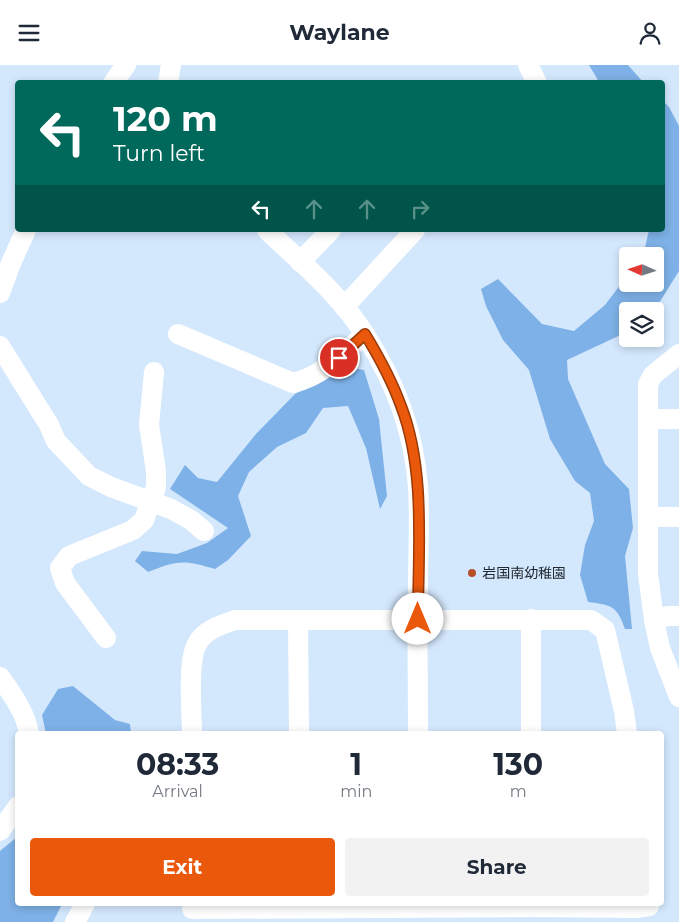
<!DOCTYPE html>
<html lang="en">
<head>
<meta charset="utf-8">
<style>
  :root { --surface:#fff; --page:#f2f2f3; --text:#1f2937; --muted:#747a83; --accent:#ea580c }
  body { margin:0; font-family:Montserrat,"Noto Sans JP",sans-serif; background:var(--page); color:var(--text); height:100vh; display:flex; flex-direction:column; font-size:19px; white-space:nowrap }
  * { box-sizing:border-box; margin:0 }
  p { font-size:16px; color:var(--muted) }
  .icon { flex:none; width:28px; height:28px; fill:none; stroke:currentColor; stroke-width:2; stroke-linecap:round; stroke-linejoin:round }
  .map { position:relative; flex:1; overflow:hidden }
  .drawer { position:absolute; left:15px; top:666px; width:649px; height:175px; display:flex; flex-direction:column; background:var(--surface); border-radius:5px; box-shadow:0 2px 8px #0003 }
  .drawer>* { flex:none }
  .banner { position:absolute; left:15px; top:15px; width:650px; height:152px; border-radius:5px; box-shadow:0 2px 8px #0003; background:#00695c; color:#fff; overflow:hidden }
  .needle { width:32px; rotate:273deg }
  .controls { position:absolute; left:619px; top:182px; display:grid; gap:10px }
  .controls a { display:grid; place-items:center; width:45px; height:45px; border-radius:5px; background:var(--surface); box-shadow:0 2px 8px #0003; font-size:25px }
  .pin { position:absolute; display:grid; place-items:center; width:42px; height:42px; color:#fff; margin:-21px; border:2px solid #fff; border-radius:50%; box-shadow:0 1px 5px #0007 }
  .me { position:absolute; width:55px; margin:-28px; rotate:0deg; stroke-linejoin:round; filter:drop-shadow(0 0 4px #0008) }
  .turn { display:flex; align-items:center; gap:18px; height:105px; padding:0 15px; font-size:22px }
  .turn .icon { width:65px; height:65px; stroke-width:2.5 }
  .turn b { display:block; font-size:35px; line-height:42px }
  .lanes { display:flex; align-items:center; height:48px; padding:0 15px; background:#0003; justify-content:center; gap:25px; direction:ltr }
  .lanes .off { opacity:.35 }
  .eta { display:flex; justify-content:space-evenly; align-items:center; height:85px; text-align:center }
  .eta b { font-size:30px; font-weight:700; line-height:35px }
  .primary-button { display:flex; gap:10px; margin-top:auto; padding:10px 15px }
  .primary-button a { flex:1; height:58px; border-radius:5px; background:var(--accent); color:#fff; font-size:20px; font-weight:700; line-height:58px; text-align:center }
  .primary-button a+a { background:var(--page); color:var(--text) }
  header { display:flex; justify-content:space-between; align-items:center; height:65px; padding:0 15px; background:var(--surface); font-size:22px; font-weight:700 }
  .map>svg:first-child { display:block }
</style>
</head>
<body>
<header><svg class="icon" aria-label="menu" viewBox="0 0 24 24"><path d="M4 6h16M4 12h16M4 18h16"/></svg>Waylane<svg class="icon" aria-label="person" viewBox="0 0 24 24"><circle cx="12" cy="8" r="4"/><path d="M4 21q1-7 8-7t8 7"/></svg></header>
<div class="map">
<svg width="679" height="857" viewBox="0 0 679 857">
  <rect width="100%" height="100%" fill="#d4e8fd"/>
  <path fill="#7eb1e7" d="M589,0H628L643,17H599Z
    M663,36L669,42L679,61V206L654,246H628L627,267L567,295L568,314L605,399L629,424L633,463L625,491L632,564H625C617,541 612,540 588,537L580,510L585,480L594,456L590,428L575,416L550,374L529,305L503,275L486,241L481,224L498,214L542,259L574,266L605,240L627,211L628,219H655V191H643L649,165H662Z
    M347,302L364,305L379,354L387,431L380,444L366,383L348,341L323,343L306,368L277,382L249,407L238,431L251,471L228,495L215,504C184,495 179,495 148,507L135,496L142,486L177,489L207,478L228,463L170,424L185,400L198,413L217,417L256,369L295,329Z
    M73,621L115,655L130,659L131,669H46L42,650L58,624Z
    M17,772L18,839H62L53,857H0V786Z"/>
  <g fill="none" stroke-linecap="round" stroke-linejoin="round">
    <path stroke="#fff" stroke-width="20" d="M528,0L537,18
      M113,18L126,0
      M168,18L171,0
      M267,165C301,198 340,229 365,270C395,316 414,368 418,422C420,455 418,488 418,521C417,570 418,619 418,669
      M300,197L331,165
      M0,228L11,198L26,165
      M344,242L415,165
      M178,269L293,318C323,311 343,289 365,269
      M0,281L49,360L56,376L89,411L111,422L171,444L191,455L204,466
      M679,289L653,310L648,319V509L654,555L660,583L679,632
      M649,354H679
      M649,452H679
      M531,554V669
      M298,555L299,669
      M654,555L668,551H679
      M106,573L65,518L60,503L69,491L133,465L144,455L156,422V406L149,360L154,307
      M0,612C12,629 26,648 29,669
      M192,669C192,648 187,596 197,579C204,565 221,560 235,555H591L605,565L624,646L627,669
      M0,766L18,741
      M192,844L532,842L636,843L649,841
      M75,857L85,839"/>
  </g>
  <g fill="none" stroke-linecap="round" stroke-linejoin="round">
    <defs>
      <path id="route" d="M339,293L365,269C379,292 392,316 401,341C426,405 418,486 418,554"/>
    </defs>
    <use href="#route" stroke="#983908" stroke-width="12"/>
    <use href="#route" stroke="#ea580c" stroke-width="9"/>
  </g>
  <circle fill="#b75029" stroke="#d4e8fd" stroke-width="2" cx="472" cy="508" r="5"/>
  <g text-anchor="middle" stroke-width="4" stroke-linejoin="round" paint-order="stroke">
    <g font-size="14" fill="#212931" stroke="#d4e8fd" text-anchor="start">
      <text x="482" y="513">岩国南幼稚園</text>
    </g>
  </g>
</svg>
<div class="controls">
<a><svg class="needle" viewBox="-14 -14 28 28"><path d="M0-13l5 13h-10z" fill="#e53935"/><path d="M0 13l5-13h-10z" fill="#747a83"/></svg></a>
<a><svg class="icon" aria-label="layers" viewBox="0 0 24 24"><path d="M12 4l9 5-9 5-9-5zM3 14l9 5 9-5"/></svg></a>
</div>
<div class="pin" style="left:339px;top:293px;background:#d93025"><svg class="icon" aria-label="arrive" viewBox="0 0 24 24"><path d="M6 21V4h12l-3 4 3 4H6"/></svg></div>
<svg class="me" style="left:418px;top:554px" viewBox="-20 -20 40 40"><circle r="19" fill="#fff"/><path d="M0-13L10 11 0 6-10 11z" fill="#ea580c"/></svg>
<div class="banner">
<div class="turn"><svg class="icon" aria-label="left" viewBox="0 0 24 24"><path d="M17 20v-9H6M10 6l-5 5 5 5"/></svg><div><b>120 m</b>Turn left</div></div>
<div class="lanes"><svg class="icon" aria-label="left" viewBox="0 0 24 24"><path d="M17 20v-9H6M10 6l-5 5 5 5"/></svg><svg class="icon off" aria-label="ahead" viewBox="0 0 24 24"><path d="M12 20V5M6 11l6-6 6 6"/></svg><svg class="icon off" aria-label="ahead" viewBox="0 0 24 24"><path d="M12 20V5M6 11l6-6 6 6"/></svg><svg class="icon off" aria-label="right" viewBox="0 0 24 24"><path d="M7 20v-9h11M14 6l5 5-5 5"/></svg></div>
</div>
<section class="drawer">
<div class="eta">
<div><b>08:33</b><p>Arrival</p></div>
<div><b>1</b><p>min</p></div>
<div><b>130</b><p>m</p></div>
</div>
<div class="primary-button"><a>Exit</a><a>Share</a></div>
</section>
</div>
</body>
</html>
